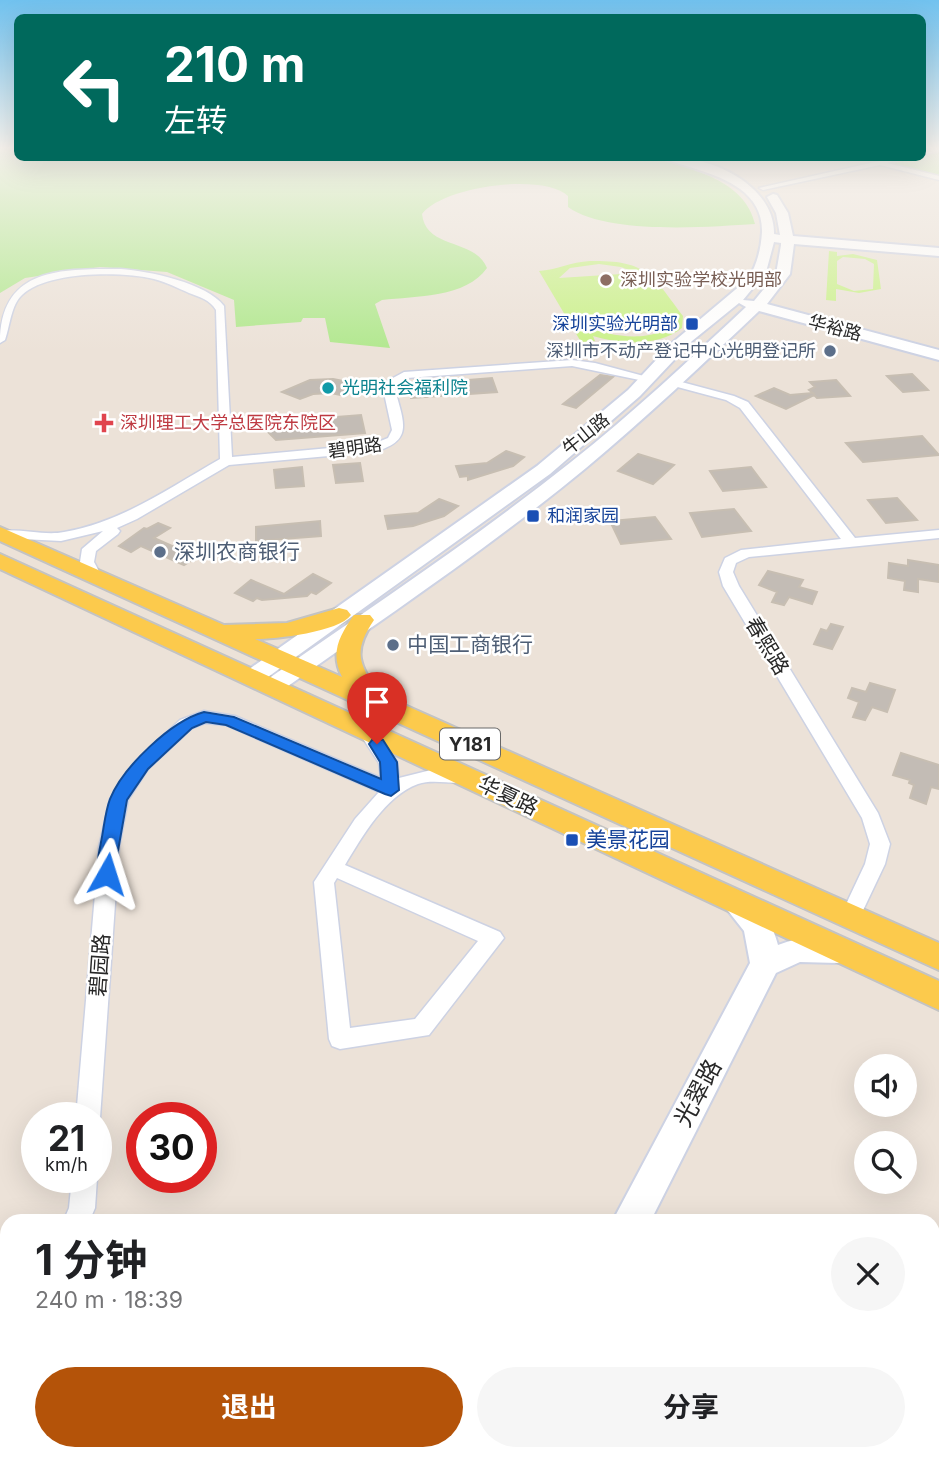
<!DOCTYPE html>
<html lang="zh">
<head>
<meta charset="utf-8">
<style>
  :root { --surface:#fff; --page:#f6f6f6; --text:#202124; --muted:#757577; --accent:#b45309 }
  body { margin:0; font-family:Inter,"Noto Sans SC",sans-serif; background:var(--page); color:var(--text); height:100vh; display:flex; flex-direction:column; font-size:26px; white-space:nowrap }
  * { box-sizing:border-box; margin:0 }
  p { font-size:23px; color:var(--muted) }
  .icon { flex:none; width:38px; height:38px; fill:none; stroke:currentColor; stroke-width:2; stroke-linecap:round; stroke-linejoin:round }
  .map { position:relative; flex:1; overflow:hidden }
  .sheet { position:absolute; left:0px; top:1214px; width:940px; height:247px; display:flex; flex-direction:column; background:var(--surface); border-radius:21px 21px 0 0; box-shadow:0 7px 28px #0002 }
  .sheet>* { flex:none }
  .banner { position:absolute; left:14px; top:14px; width:912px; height:147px; border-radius:10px; box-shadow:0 7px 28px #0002; background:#00695c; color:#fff; overflow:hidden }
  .tools { position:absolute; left:854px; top:1054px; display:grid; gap:14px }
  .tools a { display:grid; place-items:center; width:63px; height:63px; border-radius:50%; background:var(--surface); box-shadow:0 7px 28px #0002; font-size:35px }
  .speed { position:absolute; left:21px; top:1102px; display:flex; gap:14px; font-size:35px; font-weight:700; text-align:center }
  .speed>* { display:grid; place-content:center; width:91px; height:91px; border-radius:50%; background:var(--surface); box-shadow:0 7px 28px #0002; line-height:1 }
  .speed small { font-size:18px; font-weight:400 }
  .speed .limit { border:10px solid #d22; background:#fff; color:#111 }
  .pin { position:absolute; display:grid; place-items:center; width:60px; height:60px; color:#fff; margin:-72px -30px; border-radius:50% 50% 50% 0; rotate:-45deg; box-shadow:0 0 7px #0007 }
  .pin .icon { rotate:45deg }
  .me { position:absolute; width:77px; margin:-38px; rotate:6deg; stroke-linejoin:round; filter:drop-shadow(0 0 5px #0008) }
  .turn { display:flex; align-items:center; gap:24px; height:147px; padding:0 35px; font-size:32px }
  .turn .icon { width:91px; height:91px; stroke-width:2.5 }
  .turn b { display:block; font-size:49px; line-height:60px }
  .round { display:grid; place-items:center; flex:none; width:74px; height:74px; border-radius:37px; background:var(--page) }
  .summary { display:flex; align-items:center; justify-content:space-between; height:119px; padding:0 35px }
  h1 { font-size:42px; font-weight:700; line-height:52px }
  .primary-button { display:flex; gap:14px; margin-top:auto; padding:14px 35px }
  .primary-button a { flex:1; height:80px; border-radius:42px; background:var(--accent); color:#fff; font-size:28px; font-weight:700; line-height:80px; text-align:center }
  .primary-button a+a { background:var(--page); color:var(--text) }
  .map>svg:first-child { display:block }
</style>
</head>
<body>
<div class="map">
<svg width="939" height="1461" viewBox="0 0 939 1461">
  <rect width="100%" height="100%" fill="#ece2d8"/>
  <path fill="#b2e88f" d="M0,148H17L18,158H653C692,169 745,180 755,224C707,227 607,235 568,207V196C542,172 442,187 422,214C426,250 475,238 487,268C466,298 416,296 382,300L375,304L390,348L330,342L325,318H303L301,322L236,327L234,300L167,272L100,267L25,278L0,293Z
    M939,152V176L897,166L895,163Z"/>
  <path fill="#caf189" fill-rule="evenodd" d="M829,251L837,252V256L853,254L877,260L881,289L859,293L836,289V301L826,300ZM843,257L865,259L874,264L873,289L854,291L837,284V261Z
    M590,261C646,260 652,274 683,316L682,328C659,347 619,344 593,336L595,341L581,342L539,271C556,270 571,262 590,261ZM599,264L621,267L637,273L559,278L570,268ZM671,321C662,344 607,337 589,327Z"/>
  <path fill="#c3bcb5" stroke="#c7beb2" stroke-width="2" d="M912,374L928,390L903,392L887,376Z
    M600,375L613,377L576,408L563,404Z
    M492,378L497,392L411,398L408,385Z
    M333,379L359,384L345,396L331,393L313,394L300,399L282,392L310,380Z
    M836,380L850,396L817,398L814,395L786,409L756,396L774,388L790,395L813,393L809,390L815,387L810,382Z
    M361,415L365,433L276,440L259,423Z
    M922,436L939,455L863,462L846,443Z
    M506,451L524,457L513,466L468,480V476L460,477L456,466L487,463Z
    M638,454L674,465L653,484L618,471Z
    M360,463L363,481L336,483L333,465Z
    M302,467L304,486L276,488L274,470Z
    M751,467L766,487L723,491L710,471Z
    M897,498L917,520L886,523L868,500Z
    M439,499L458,506L444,516L413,526L388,529L385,516L418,513Z
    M734,509L751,531L702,537L690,513Z
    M655,517L671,539L621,544L610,521Z
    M320,521L321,536L256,541V527Z
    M158,523L170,528L154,538L197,557L184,565L141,546L131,552L119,546L144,528L147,529Z
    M908,560L939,565V582L918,579V592L904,590L905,581L888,578L889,563L908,566Z
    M768,571L803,580L799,587L817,592L812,604L789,597L784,605L772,602L777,592L759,585Z
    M313,574L331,583L316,594L311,592L307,596L262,600L257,598L253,601L235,593L251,580L284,594Z
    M831,624L843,627L832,649L814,644L821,629L827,631Z
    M870,683L895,690L887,712L872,707L865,720L853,717L859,702L848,698L852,688L866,692Z
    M901,753L939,765V789L931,787L926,804L910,798L914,785L909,783L910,780L893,775Z"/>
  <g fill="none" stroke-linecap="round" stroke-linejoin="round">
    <defs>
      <path id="street" d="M939,148V151L922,155V151Z
        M893,158H905L887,163L939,176V180L880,165L763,190L759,188Z
        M121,269C149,271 207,283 224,306L232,457L373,444L388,438L392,430L382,384L404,372L572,360L595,363L655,379L649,382L572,366L407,378L394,385C402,420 417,441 373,452L229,465L137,519L117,528L120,531L118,534L96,551L94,562L101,575L94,579L89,578L80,562L82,549L103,531L61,541L3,538L0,537V531C21,528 44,536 64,532C122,522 169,488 220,459L216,310C210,300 200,297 189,293C178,288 166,282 154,279C122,271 47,271 22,295C11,305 10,326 5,340L0,343C0,267 61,269 121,269Z
        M674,380L734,396L748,402L855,538L939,530V538L749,557L736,563L733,572L739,586L878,813L890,844L885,864L857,923L850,925L843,923L840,917L865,864L870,844L862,818L723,586L719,572L725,558L741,550L841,539L740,408L726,400L670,385V381Z
        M204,711L235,716L381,778L379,763L356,728L359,724H371L397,762L399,778L431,770L472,771L475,776L472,781C455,786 435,778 418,784C385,796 362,837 345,865L500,932L504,938L429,1035L340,1049L332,1046L329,1039L314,882L355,819L379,792L226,725L205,723L192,728L148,769L128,800L119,847L100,1118L96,1126V1118H76L99,847L110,799L136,761L180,720ZM337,878L478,941L415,1019L350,1028L334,883Z
        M96,1177L97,1178L95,1208L89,1222H63L69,1208L72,1178Z
        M7,1252V1278L0,1279V1253Z"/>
      <path id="secondary" d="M666,158C709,154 775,185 774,234L780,235L776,213L767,197L773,194L777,195L788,213L793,236L939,248V256L794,244L790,274L767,304L939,350V360L759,311C703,364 646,418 586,468C489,548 384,618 281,691L273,693L265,691L261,686L265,681C368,609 473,540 571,462C632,414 689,360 746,307L739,303L692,341L640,396L550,474L261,682L253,684L245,682L241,677L245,672L537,466L628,390L672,343L748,279C757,265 761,249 762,232C763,194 728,179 696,169C686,165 674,164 666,158ZM774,242L781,243V245L776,274L754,301L743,300L766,272Z
        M735,891C758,898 772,922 778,945C802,936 824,934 849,942L853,951L849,960L838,963L800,962L776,973L650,1222H612L750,963L744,931L721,902L725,894Z
        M487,1454H529L526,1461H484Z"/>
      <path id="primary" d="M0,527L224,625L287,623L339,608L347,610L351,615C339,632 276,639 255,639L342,677C330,653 339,636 354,615H370L374,620C352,652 359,665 380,694L939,943V970L0,541Z
        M0,554L939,981V1010L0,569Z"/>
    </defs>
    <use href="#street" stroke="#cdd2e3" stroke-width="3"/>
    <use href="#secondary" stroke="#cdd2e3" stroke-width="4"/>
    <use href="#primary" stroke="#c3c3c3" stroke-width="4"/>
    <use href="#street" fill="#fff" fill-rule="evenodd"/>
    <use href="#secondary" fill="#fff" fill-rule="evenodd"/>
    <use href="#primary" fill="#fcca4c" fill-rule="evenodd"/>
  </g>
  <linearGradient id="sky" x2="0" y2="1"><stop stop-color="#71c2ef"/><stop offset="0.42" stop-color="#f6f2ed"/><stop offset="1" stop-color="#f6f2ed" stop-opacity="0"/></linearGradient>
  <rect width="939" height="352" fill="url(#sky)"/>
  <path fill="#1a73e8" stroke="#114b97" stroke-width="2" d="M204,712L234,717L381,779L380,762L369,744L372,740H383L397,762L399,790L391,796L385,794L226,725L206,722L192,728L148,769L127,800L113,879H100C95,870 99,852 101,842C104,828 105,812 110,799C123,767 171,721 204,712Z"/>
  <circle fill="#8d6e63" stroke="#fff" stroke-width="2.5" cx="606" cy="280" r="7"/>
  <g fill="#1a4fb4" stroke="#fff" stroke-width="2.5">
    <rect x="685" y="317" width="14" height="14" rx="3.5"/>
    <rect x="526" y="509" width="14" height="14" rx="3.5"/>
    <rect x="565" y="833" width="14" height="14" rx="3.5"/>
  </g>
  <g fill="#5c6f8a" stroke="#fff" stroke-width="2.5">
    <circle cx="830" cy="351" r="7"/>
    <circle cx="160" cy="552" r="7"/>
    <circle cx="393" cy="645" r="7"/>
  </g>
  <circle fill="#0f9aa8" stroke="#fff" stroke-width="2.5" cx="328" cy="388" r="7"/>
  <path fill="#e0444e" stroke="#fff" stroke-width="2.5" d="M100.5 412.5h7v7h7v7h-7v7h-7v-7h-7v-7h7z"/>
  <g text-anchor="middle" stroke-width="5" stroke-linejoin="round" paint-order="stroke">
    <g font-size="18" fill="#785e54" stroke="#fff" text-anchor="start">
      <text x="620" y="286">深圳实验学校光明部</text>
    </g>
    <g font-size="18" fill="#164399" stroke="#fff" text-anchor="end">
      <text x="678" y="330">深圳实验光明部</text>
      <text x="547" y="522" text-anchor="start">和润家园</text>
    </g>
    <g font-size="18" fill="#282828" stroke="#fff">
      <text transform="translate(835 328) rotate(15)" y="6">华裕路</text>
      <text transform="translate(586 434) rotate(-39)" y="6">牛山路</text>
      <text transform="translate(355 448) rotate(-8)" y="6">碧明路</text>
    </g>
    <g font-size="18" fill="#4e5e75" stroke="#fff" text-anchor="end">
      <text x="816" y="357">深圳市不动产登记中心光明登记所</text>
    </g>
    <g font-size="18" fill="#0d838f" stroke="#fff" text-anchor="start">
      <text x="342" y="394">光明社会福利院</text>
    </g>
    <g font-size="18" fill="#be3a42" stroke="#fff" text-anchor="start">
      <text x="120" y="429">深圳理工大学总医院东院区</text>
    </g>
    <rect fill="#fff" stroke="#686868" stroke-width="2" x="440" y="728.5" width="60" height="31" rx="5"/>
    <g font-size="19" font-weight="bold" fill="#282828">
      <text x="470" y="751">Y181</text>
    </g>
    <g font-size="21" fill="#4e5e75" stroke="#fff" text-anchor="start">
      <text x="174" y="559">深圳农商银行</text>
      <text x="407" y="652">中国工商银行</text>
    </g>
    <g font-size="21" fill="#282828" stroke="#fff">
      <text transform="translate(767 646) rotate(59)" y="7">春熙路</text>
      <text transform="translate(508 796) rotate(25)" y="7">华夏路</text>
      <text transform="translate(100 965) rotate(-86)" y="7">碧园路</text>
    </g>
    <g font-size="21" fill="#164399" stroke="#fff" text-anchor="start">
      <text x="586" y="847">美景花园</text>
    </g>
    <g font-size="24" fill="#282828" stroke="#fff">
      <text transform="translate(698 1093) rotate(-62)" y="8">光翠路</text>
    </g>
  </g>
</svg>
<div class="tools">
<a><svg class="icon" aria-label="sound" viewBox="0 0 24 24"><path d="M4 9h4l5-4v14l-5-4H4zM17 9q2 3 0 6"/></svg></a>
<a><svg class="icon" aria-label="search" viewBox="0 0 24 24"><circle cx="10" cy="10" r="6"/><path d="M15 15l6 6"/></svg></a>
</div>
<div class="speed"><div>21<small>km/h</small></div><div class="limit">30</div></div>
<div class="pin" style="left:377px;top:744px;background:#d93025"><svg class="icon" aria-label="arrive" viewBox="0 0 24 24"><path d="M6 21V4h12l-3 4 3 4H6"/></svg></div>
<svg class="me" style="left:107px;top:874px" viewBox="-20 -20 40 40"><path d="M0-17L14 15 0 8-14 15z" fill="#1a73e8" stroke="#fff" stroke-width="4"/></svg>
<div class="banner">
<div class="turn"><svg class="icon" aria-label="left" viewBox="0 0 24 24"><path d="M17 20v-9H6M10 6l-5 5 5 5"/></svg><div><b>210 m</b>左转</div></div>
</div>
<section class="sheet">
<div class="summary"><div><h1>1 分钟</h1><p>240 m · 18:39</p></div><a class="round"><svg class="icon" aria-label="close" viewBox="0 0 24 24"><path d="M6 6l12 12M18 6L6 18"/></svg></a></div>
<div class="primary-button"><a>退出</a><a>分享</a></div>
</section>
</div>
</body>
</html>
